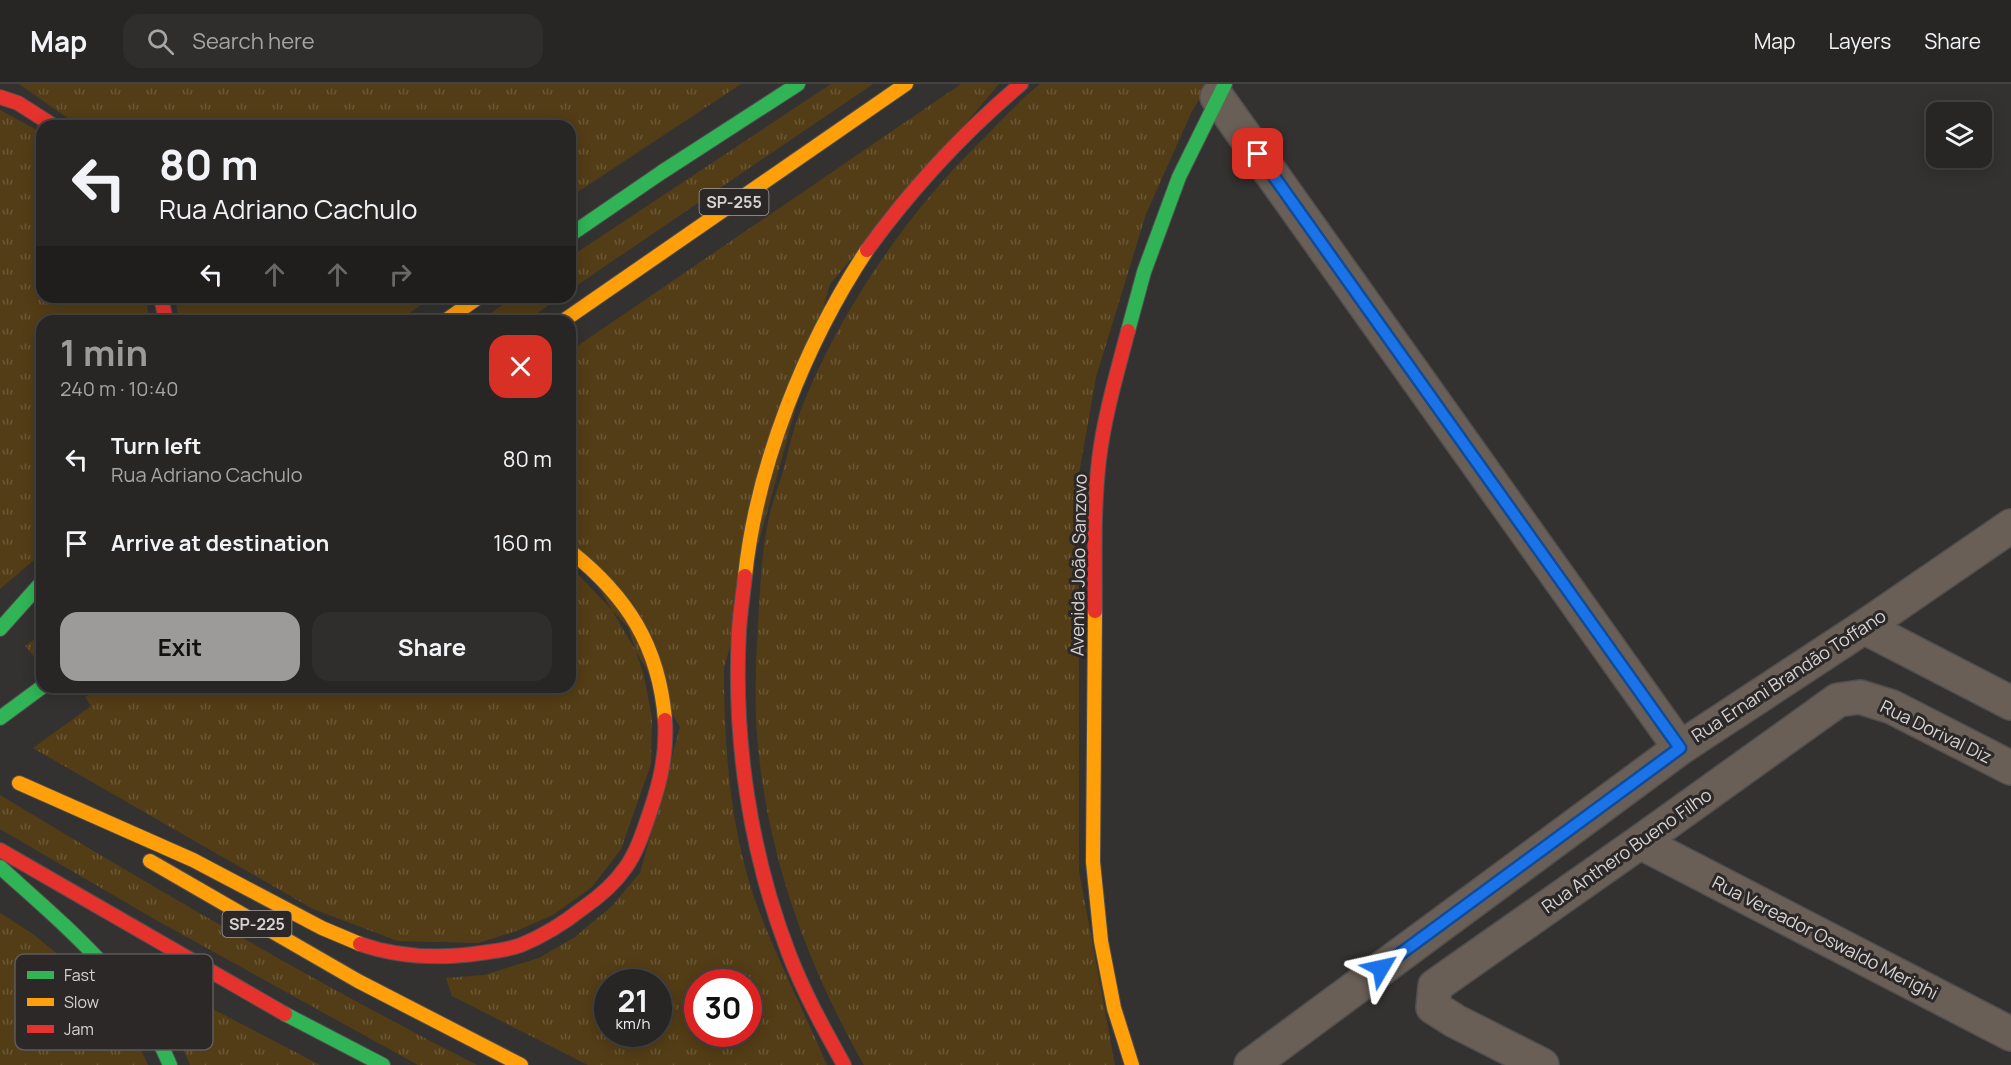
<!DOCTYPE html>
<html lang="en">
<head>
<meta charset="utf-8">
<style>
  :root { --surface:#272625; --page:#2f2e2d; --text:#f1f3f6; --muted:#a4a5a7; --line:#434342; --accent:#9d9b9a }
  body { margin:0; font-family:Manrope,sans-serif; background:var(--page); color:var(--text); height:100vh; display:flex; flex-direction:column; font-size:22px; white-space:nowrap }
  * { box-sizing:border-box; margin:0 }
  p { font-size:20px; color:var(--muted) }
  .icon { flex:none; width:33px; height:33px; fill:none; stroke:currentColor; stroke-width:2; stroke-linecap:round; stroke-linejoin:round }
  .map { position:relative; flex:1; overflow:hidden }
  .side { position:absolute; left:36px; top:231px; width:540px; height:378px; display:flex; flex-direction:column; background:var(--surface); border-radius:18px; box-shadow:0 3px 15px #0003,0 0 0 2px var(--line) }
  .side>* { flex:none }
  .hud { position:absolute; left:36px; top:36px; width:540px; height:183px; border-radius:18px; box-shadow:0 3px 15px #0003,0 0 0 2px var(--line); background:#272625; color:var(--text); overflow:hidden }
  .fabs { position:absolute; left:1926px; top:18px; display:grid; gap:12px }
  .fabs a { display:grid; place-items:center; width:66px; height:66px; border-radius:12px; background:var(--surface); box-shadow:0 3px 15px #0003,0 0 0 2px var(--line); font-size:30px }
  .speed { position:absolute; left:594px; top:885px; display:flex; gap:12px; font-size:30px; font-weight:700; text-align:center }
  .speed>* { display:grid; place-content:center; width:78px; height:78px; border-radius:50%; background:var(--surface); box-shadow:0 3px 15px #0003,0 0 0 2px var(--line); line-height:1 }
  .speed small { font-size:15px; font-weight:400 }
  .speed .limit { border:9px solid #d22; background:#fff; color:#111 }
  .pin { position:absolute; display:grid; place-items:center; width:51px; height:51px; color:#fff; margin:-26px; border-radius:12px; box-shadow:0 3px 9px #0006 }
  .me { position:absolute; width:66px; margin:-33px; rotate:54deg; stroke-linejoin:round; filter:drop-shadow(0 0 4px #0008) }
  .turn { display:flex; align-items:center; gap:21px; height:126px; padding:0 24px; font-size:27px }
  .turn .icon { width:78px; height:78px; stroke-width:2.5 }
  .turn b { display:block; font-size:42px; line-height:51px }
  .lanes { display:flex; align-items:center; height:57px; padding:0 24px; background:#0003; justify-content:center; gap:30px; direction:ltr }
  .lanes .off { opacity:.35 }
  .round { display:grid; place-items:center; flex:none; width:63px; height:63px; border-radius:18px; background:var(--page) }
  .headline { display:flex; align-items:center; justify-content:space-between; height:102px; padding:0 24px }
  h1 { font-size:36px; font-weight:700; line-height:45px; color:var(--accent) }
  .button { display:flex; gap:12px; margin-top:auto; padding:12px 24px }
  .button a { flex:1; height:69px; border-radius:18px; background:var(--accent); color:#111; font-size:24px; font-weight:700; line-height:69px; text-align:center }
  .button a+a { background:var(--page); color:var(--text) }
  ul { padding:0; list-style:none }
  li { display:flex; align-items:center; gap:18px; height:84px; padding:0 24px }
  li div { flex:1 }
  li b { display:block; font-size:22px }
  li em { font-style:normal }
  header { display:flex; align-items:center; gap:36px; box-sizing:border-box; height:84px; padding:0 30px; background:var(--surface); border-bottom:2px solid var(--line) }
  header strong { font-size:28px }
  nav { display:flex; gap:33px; margin-inline-start:auto; font-size:21px }
  .search { width:420px; height:54px; background:var(--page); display:flex; align-items:center; gap:15px; box-sizing:border-box; padding:0 21px; border-radius:18px; color:var(--muted); font-size:22px }
  .map>svg:first-child { display:block }
</style>
</head>
<body>
<header>
<strong>Map</strong>
<div class="search"><svg class="icon" aria-label="search" viewBox="0 0 24 24"><circle cx="10" cy="10" r="6"/><path d="M15 15l6 6"/></svg>Search here</div>
<nav><a>Map</a><a>Layers</a><a>Share</a></nav>
</header>
<div class="map">
<svg width="2011" height="981" viewBox="0 0 2011 981">
  <defs>
    <pattern id="grass-tufts" width="24" height="20" patternUnits="userSpaceOnUse" patternTransform="scale(1.5)"><rect width="24" height="20" fill="#533d16"/><path d="M3 7l-1-3M5 7V3M7 7l1-3M15 17l-1-3M17 17v-4M19 17l1-3" fill="none" stroke="#6b5837"/></pattern>
  </defs>
  <rect width="100%" height="100%" fill="#343231"/>
  <path fill="url(#grass-tufts)" fill-rule="evenodd" d="M19,0H741L570,113V42H79Z
    M831,0H873L570,206V173Z
    M961,0H999L830,200L724,584C724,665 730,750 759,827C779,879 805,930 827,981H588L452,912L446,894L484,891L539,874L575,853L612,822L640,789L680,643L570,454V267ZM608,898H658V950H608ZM698,898H748V950H698Z
    M1040,0H1208L1192,27L1146,130L1096,293L1079,390V787L1115,981H864C804,875 762,757 756,634C755,604 756,572 758,542C760,508 761,472 768,438C771,422 777,407 782,391C788,370 792,348 800,328C837,232 904,133 977,61C998,41 1017,18 1040,0Z
    M0,26L42,49V213H146L149,237H42V469L0,505Z
    M176,213H432L398,237H178Z
    M514,213H560L526,237H480Z
    M570,482L628,543L644,592L652,634L651,680L621,765L592,803L553,831L516,847L478,859L398,857L313,825L33,664L91,622L85,613L102,603H570Z
    M42,550V580L41,581L25,562Z
    M0,711C156,805 314,898 477,981H418L156,836L0,745Z
    M0,829L33,850L97,903L136,955L148,981H0Z
    M138,886L320,981H190C184,966 178,952 169,939C156,919 143,910 138,886Z"/>
  <g fill="none" stroke-linecap="round" stroke-linejoin="round">
    <defs>
      <path id="street" d="M1217,13L1680,664
        M1864,543L2011,619
        M1640,758L2011,950
        M1251,981L1680,664L1864,543L2011,442
        M1542,981L1455,937L1433,923L1435,902L1640,758L1838,616L1860,613L1892,623L2011,684"/>
      <path id="fast" d="M570,151L662,88L798,0
        M1128,247L1144,188L1179,93L1225,0
        M0,545L42,498
        M0,634L42,603
        M0,783C64,841 136,899 170,981
        M285,930L383,981"/>
      <path id="slow" d="M445,237L479,213
        M563,237L906,0
        M570,467C627,512 659,562 665,636
        M745,492C757,380 805,260 867,166
        M1095,527L1093,778L1101,857L1114,924L1132,981
        M19,699L193,776L322,844L360,860
        M150,777L358,897L521,981"/>
      <path id="jam" d="M0,13L18,19L54,42
        M867,166C912,104 963,49 1021,0
        M161,213L166,237
        M745,492C743,511 740,529 739,547C733,655 750,769 789,870C804,909 824,945 844,981
        M1095,527C1095,477 1093,426 1099,376C1104,333 1117,289 1128,247
        M0,766L285,930
        M360,860C400,874 439,875 481,869C494,867 508,866 521,861C543,852 564,839 583,824C599,813 615,799 626,783C638,766 644,745 651,725C661,695 667,668 665,636"/>
    </defs>
    <use href="#street" stroke="#504f4f" stroke-width="36"/>
    <use href="#fast" stroke="#504f4f" stroke-width="16"/>
    <use href="#slow" stroke="#504f4f" stroke-width="16"/>
    <use href="#jam" stroke="#504f4f" stroke-width="16"/>
    <use href="#street" stroke="#695f57" stroke-width="33"/>
    <use href="#fast" stroke="#30b455" stroke-width="14"/>
    <use href="#slow" stroke="#ff9f0a" stroke-width="14"/>
    <use href="#jam" stroke="#e5322d" stroke-width="14"/>
  </g>
  <g fill="none" stroke-linecap="round" stroke-linejoin="round">
    <defs>
      <path id="route" d="M1258,70L1680,664L1381,884"/>
    </defs>
    <use href="#route" stroke="#114b97" stroke-width="15"/>
    <use href="#route" stroke="#1a73e8" stroke-width="10"/>
  </g>
  <g text-anchor="middle" stroke-width="6" stroke-linejoin="round" paint-order="stroke">
    <g fill="#2b2827" stroke="#a3a09f" stroke-width="1.5">
      <rect x="699.5" y="105" width="69" height="26" rx="4.5"/>
      <rect x="222.5" y="827" width="69" height="26" rx="4.5"/>
    </g>
    <g font-size="16" font-weight="bold" fill="#d6d3d2">
      <text x="734" y="124">SP-255</text>
      <text x="257" y="846">SP-225</text>
    </g>
    <g font-size="18" fill="#d6d3d2" stroke="#2b2827">
      <text transform="translate(1079 481) rotate(-89)" y="6">Avenida João Sanzovo</text>
      <text transform="translate(1789 592) rotate(-33)" y="6">Rua Ernani Brandão Toffano</text>
      <text transform="translate(1936 648) rotate(26)" y="6">Rua Dorival Diz</text>
      <text transform="translate(1627 767) rotate(-35)" y="6">Rua Anthero Bueno Filho</text>
      <text transform="translate(1825 854) rotate(27)" y="6">Rua Vereador Oswaldo Merighi</text>
    </g>
  </g>
  <rect x="15" y="870" width="198" height="96" rx="9" fill="#2b2827" stroke="#5e5b5a" stroke-width="1.5"/>
  <rect x="27" y="887" width="27" height="8" fill="#30b455"/>
  <rect x="27" y="914" width="27" height="8" fill="#ff9f0a"/>
  <rect x="27" y="941" width="27" height="8" fill="#e5322d"/>
  <g font-size="16" fill="#d6d3d2">
    <text x="64" y="897">Fast</text>
    <text x="64" y="924">Slow</text>
    <text x="64" y="951">Jam</text>
  </g>
</svg>
<div class="fabs">
<a><svg class="icon" aria-label="layers" viewBox="0 0 24 24"><path d="M12 4l9 5-9 5-9-5zM3 14l9 5 9-5"/></svg></a>
</div>
<div class="speed"><div>21<small>km/h</small></div><div class="limit">30</div></div>
<div class="pin" style="left:1258px;top:70px;background:#d93025"><svg class="icon" aria-label="arrive" viewBox="0 0 24 24"><path d="M6 21V4h12l-3 4 3 4H6"/></svg></div>
<svg class="me" style="left:1381px;top:884px" viewBox="-20 -20 40 40"><path d="M0-17L14 15 0 8-14 15z" fill="#1a73e8" stroke="#fff" stroke-width="4"/></svg>
<div class="hud">
<div class="turn"><svg class="icon" aria-label="left" viewBox="0 0 24 24"><path d="M17 20v-9H6M10 6l-5 5 5 5"/></svg><div><b>80 m</b>Rua Adriano Cachulo</div></div>
<div class="lanes"><svg class="icon" aria-label="left" viewBox="0 0 24 24"><path d="M17 20v-9H6M10 6l-5 5 5 5"/></svg><svg class="icon off" aria-label="ahead" viewBox="0 0 24 24"><path d="M12 20V5M6 11l6-6 6 6"/></svg><svg class="icon off" aria-label="ahead" viewBox="0 0 24 24"><path d="M12 20V5M6 11l6-6 6 6"/></svg><svg class="icon off" aria-label="right" viewBox="0 0 24 24"><path d="M7 20v-9h11M14 6l5 5-5 5"/></svg></div>
</div>
<section class="side">
<div class="headline"><div><h1>1 min</h1><p>240 m · 10:40</p></div><a class="round" style="background:#d93025;color:#fff"><svg class="icon" aria-label="close" viewBox="0 0 24 24"><path d="M6 6l12 12M18 6L6 18"/></svg></a></div>
<ul>
<li><svg class="icon" aria-label="left" viewBox="0 0 24 24"><path d="M17 20v-9H6M10 6l-5 5 5 5"/></svg><div><b>Turn left</b><p>Rua Adriano Cachulo</p></div><em>80 m</em></li>
<li><svg class="icon" aria-label="arrive" viewBox="0 0 24 24"><path d="M6 21V4h12l-3 4 3 4H6"/></svg><div><b>Arrive at destination</b></div><em>160 m</em></li>
</ul>
<div class="button"><a>Exit</a><a>Share</a></div>
</section>
</div>
</body>
</html>
